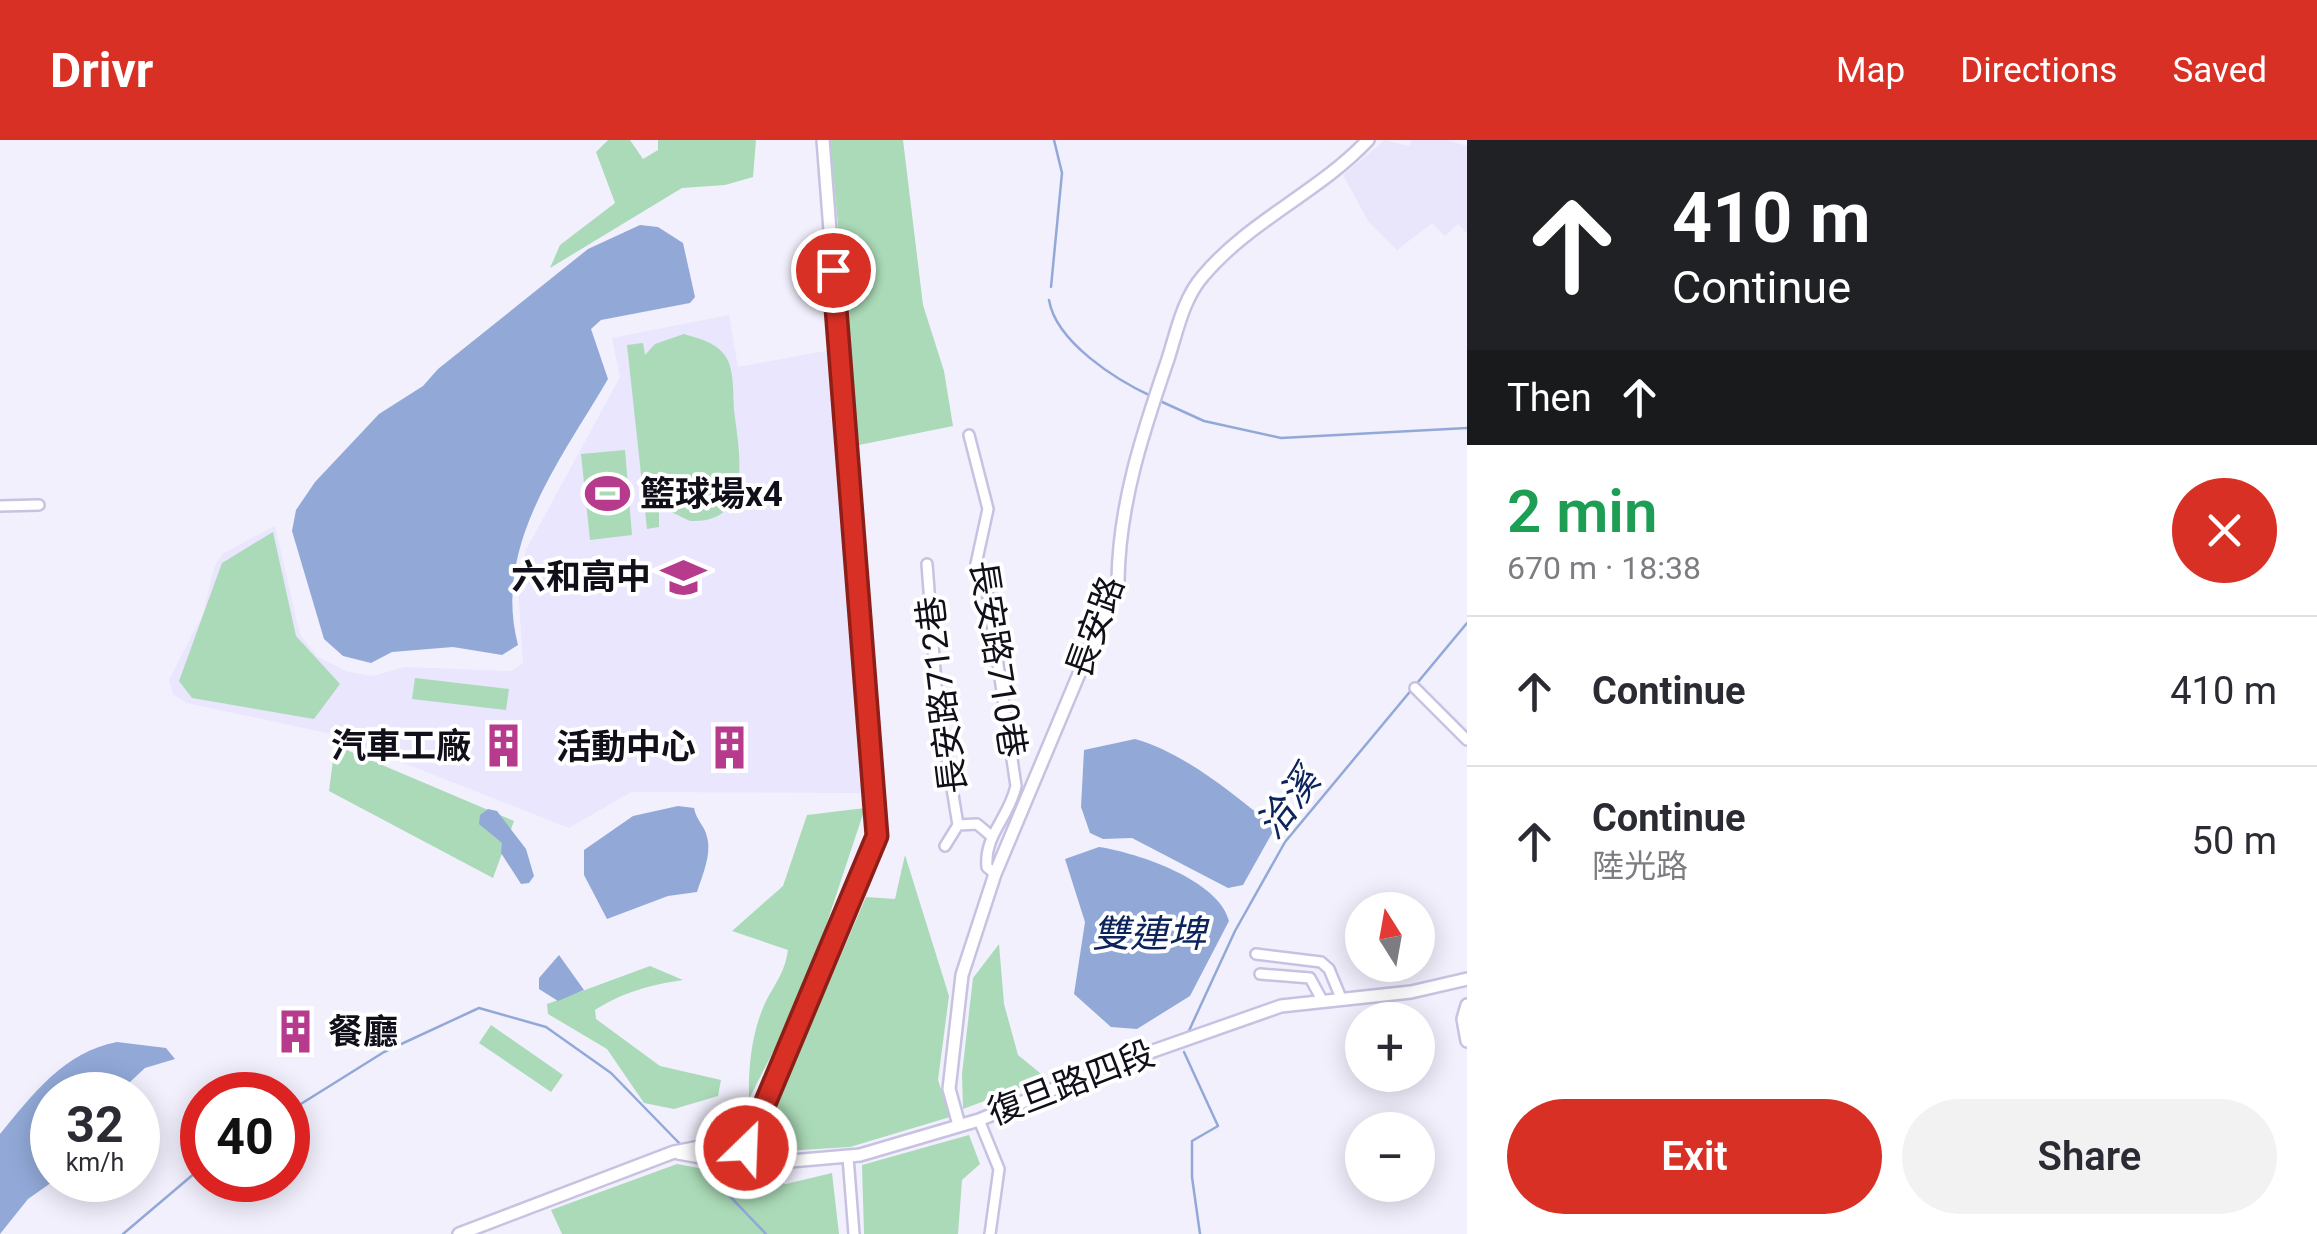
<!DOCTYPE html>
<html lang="en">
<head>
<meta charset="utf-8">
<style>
  :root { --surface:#fff; --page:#f2f2f3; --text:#2b2b33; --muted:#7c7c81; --line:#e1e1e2; --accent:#d93025 }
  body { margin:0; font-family:Roboto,"Noto Sans TC",sans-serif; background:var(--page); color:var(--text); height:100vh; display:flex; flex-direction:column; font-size:38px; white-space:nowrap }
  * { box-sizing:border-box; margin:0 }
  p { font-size:32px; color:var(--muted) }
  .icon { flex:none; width:55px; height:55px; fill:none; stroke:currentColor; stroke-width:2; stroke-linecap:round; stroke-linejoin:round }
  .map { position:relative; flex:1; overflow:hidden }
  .sheet { display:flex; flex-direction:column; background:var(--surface); width:850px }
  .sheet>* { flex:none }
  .guide { background:#202124; color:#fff; overflow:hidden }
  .needle { width:65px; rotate:349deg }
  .fabs { position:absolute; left:1345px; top:752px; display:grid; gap:20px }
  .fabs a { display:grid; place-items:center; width:90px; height:90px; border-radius:50%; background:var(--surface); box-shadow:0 5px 25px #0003; font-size:50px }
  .speed { position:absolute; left:30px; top:932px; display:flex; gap:20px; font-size:50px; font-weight:700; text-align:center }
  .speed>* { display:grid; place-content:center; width:130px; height:130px; border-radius:50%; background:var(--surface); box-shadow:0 5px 25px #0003; line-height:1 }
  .speed small { font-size:25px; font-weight:400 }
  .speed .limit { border:15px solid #d22; background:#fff; color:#111 }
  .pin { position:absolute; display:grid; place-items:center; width:85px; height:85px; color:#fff; margin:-42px; border:5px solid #fff; border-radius:50%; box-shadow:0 2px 10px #0007 }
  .me { position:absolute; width:110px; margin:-55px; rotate:24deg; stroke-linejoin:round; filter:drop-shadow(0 0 8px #0008) }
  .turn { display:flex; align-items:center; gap:35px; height:210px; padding:0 40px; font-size:45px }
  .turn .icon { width:130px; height:130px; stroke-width:2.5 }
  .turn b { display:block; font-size:70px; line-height:85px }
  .then { display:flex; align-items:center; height:95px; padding:0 40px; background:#0003; gap:20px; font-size:38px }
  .round { display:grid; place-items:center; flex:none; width:105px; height:105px; border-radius:52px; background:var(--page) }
  .head { display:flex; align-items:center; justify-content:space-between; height:170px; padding:0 40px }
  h1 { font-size:60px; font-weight:600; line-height:75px; color:#1e9e55 }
  .action { display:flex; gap:20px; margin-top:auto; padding:20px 40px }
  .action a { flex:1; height:115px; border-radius:60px; background:var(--accent); color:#fff; font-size:40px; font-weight:600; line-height:115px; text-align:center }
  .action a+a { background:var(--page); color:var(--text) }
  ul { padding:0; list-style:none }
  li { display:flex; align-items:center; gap:30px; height:150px; padding:0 40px; border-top:2px solid var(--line) }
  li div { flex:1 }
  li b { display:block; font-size:38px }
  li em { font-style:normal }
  header { display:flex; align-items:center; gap:60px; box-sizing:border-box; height:140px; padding:0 50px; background:var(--accent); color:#fff }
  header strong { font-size:48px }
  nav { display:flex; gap:55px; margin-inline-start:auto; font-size:35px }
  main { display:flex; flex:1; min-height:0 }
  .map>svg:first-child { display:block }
</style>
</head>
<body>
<header>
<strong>Drivr</strong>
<nav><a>Map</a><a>Directions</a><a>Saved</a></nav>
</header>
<main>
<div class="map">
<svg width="1467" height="1094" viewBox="0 0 1467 1094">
  <rect width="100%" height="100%" fill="#f2f0fd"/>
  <path fill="#e9e6fd" d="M729,175L738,227L831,210L865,653L631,652L569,688L327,593L187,563L173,554L169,540L203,474L214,428L222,414L275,386L300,495L318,517L348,532L374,536L404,527L511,531L523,523L518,447L526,410L620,237L612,198Z"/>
  <path fill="#e9e5fb" d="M1385,0L1409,6L1412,0H1447L1467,6V93L1458,84L1445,96L1432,83L1397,110L1369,82L1343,35Z"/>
  <path fill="#aadab7" d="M608,0H630L643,19L658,10V0H756L753,37L725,45L682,48L550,128L560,105L615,63L596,12Z
    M830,0H903L923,165L944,231L953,286L859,305Z
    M684,194C701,199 722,204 729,223C734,237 733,256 734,270C739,311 755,384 690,381L659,366V387L647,389L627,205L643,203L645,215L655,204Z
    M625,310L632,395L590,400L581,314Z
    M273,392L296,496L340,544L314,579L192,558L179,541L222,423Z
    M415,538L509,549L506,570L412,559Z
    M335,605L514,681L493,738L329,651Z
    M865,668L805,849L749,959C748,926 752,889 767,859C777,841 785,831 788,810L732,791L783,746L807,675Z
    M905,715L949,856L938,940L950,977L850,1007L769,1012L760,1001V989L769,981L866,757L895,759Z
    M999,804L1004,864L1018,915L1046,938L963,969L962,934L973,838Z
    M650,826L683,840C650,845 623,852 595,870L596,879L660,926L721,940L718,956L674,969L644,963L607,909L548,874L547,864Z
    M491,885L563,935L551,952L479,903Z
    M969,995L980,1024L962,1040L958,1094H864L862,1025Z
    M677,1024L786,1044L832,1033L839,1094H562L551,1070Z"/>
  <path fill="#92a9d8" d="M640,85L658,87L683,103L695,157L690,163L601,180L591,189L608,239C561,320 492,406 518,505L502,515L453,507L392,512L371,523L343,516L324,499L292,391L296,370L315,342L379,274L423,246L438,229L588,109Z
    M1135,599C1185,613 1235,655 1275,688L1243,745L1228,748L1132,698L1103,699L1090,693L1081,667L1084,610Z
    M678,666L694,668C696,680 705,686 707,697C712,715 702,736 697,752L668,756L607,779L584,735V710L633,676Z
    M488,669L497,671L526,709L534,736L529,743L521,744L501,713L502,703L479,684L480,675Z
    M1099,707C1138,713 1219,740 1229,781L1190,856L1137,889L1111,887L1074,854L1085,782L1065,719Z
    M559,815L584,850L558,861L539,849V838Z
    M117,902L166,908L175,919L145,928L116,955H52L55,1040L28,1059L0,1094V994C33,954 64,912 117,902Z"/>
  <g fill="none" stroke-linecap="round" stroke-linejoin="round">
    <path stroke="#92a9d8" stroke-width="2.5" d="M1051,147L1062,33L1054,0
      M1049,160C1056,202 1116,240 1153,257
      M1160,261L1204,281L1281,298L1467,288
      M1187,895L1235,791L1285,702L1467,483
      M1184,912L1218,986L1192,1001V1037L1200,1094
      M288,972L384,912L479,868L546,887L611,933L682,1006
      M698,1023L766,1094
      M123,1094L202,1027"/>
    <defs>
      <path id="street" d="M969,295L988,369L976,424L987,450L1016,646C1009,678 984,695 987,727L995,734
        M0,366L39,365
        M927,424L937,557L958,685
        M1415,548L1467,600
        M945,706L958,685L977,684L990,695
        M1256,814L1321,822L1329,829L1341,858
        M1260,834L1310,838L1322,860
        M979,980L999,1029L990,1094
        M848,1017L854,1094"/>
      <path id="secondary" d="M1467,865L1463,879L1467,901
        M959,985L949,949L962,835L995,734L1118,441C1119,363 1143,292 1168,219C1177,191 1183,159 1203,136C1249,81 1319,52 1368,0
        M747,986L746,1008L763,1021
        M678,1013L745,1025L860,1015L979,980L1102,929L1281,866L1411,852L1467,839
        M459,1094L674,1012L720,1003L764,967L877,696L823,0"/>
    </defs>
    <use href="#street" stroke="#c7c2e1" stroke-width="14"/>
    <use href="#secondary" stroke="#c7c2e1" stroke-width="16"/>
    <use href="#street" stroke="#fff" stroke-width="9"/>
    <use href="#secondary" stroke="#fff" stroke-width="11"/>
  </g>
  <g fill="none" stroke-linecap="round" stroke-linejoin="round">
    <defs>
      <path id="route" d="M746,1008V986L764,966L877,696L833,130"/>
    </defs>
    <use href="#route" stroke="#8d1f18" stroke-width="25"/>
    <use href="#route" stroke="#d93025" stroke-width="18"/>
  </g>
  <defs>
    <symbol id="stadium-bare" viewBox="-9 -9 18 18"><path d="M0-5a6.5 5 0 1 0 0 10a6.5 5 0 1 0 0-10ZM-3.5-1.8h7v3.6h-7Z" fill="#b63b8d" stroke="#fff" stroke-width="2.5" paint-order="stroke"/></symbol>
    <symbol id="school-bare" viewBox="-9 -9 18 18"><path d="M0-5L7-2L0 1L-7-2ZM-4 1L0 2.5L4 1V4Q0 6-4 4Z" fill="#b63b8d" stroke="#fff" stroke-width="2.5" paint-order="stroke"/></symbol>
    <symbol id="building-bare" viewBox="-9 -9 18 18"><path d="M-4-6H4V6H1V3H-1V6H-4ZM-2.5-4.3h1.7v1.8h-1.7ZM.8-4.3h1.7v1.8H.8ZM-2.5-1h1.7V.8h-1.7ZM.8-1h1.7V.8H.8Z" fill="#b63b8d" stroke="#fff" stroke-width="2.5" paint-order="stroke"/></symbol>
  </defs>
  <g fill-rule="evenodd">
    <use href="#stadium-bare" x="576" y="322" width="63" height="63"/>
    <use href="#school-bare" x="652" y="406" width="63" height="63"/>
    <use href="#building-bare" x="472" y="574" width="63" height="63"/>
    <use href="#building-bare" x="698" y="576" width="63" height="63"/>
    <use href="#building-bare" x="264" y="860" width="63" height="63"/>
  </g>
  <g text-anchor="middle" stroke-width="8" stroke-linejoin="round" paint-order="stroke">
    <g font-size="35" font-weight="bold" fill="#110f19" stroke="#fff" text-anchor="end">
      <text x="640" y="366" text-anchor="start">籃球場x4</text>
      <text x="651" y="449">六和高中</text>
      <text x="471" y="618">汽車工廠</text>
      <text x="696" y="619">活動中心</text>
      <text x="328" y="904" text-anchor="start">餐廳</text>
    </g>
    <g font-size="35" fill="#110f19" stroke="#fff">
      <text transform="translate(1095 487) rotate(-70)" y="12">長安路</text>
      <text transform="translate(998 519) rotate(81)" y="12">長安路710巷</text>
      <text transform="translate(942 555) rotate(-97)" y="12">長安路712巷</text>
      <text transform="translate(1071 943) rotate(-21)" y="12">復旦路四段</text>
    </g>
    <g font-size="38" font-style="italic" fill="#0c245b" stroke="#fff">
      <text transform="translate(1288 663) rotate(-53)" y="13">洽溪</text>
      <text x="1149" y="807">雙連埤</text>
    </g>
  </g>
</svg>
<div class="fabs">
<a><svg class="needle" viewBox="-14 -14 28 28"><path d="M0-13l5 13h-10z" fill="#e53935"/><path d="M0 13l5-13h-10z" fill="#7c7c81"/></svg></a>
<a>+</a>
<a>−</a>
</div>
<div class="speed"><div>32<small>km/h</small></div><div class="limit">40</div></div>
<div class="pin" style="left:833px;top:130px;background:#d93025"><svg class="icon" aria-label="arrive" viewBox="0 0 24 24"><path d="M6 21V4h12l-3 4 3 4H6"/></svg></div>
<svg class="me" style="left:746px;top:1008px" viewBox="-20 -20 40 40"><circle r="17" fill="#d93025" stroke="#fff" stroke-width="3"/><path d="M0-11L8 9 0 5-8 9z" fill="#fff"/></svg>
</div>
<section class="sheet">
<div class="guide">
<div class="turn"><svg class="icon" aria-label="ahead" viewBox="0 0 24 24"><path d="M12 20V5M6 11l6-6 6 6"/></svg><div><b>410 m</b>Continue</div></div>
<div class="then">Then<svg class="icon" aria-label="ahead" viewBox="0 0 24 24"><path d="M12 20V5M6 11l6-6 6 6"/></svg></div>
</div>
<div class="head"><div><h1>2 min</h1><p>670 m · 18:38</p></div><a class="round" style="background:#d93025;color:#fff"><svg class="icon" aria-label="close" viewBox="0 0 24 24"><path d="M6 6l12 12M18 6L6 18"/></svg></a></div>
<ul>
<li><svg class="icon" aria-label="ahead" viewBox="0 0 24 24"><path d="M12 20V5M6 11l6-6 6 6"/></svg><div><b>Continue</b></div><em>410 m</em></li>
<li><svg class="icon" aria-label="ahead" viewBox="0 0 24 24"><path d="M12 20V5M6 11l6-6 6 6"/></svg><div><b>Continue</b><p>陸光路</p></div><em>50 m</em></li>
</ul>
<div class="action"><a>Exit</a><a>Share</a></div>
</section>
</main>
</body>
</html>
